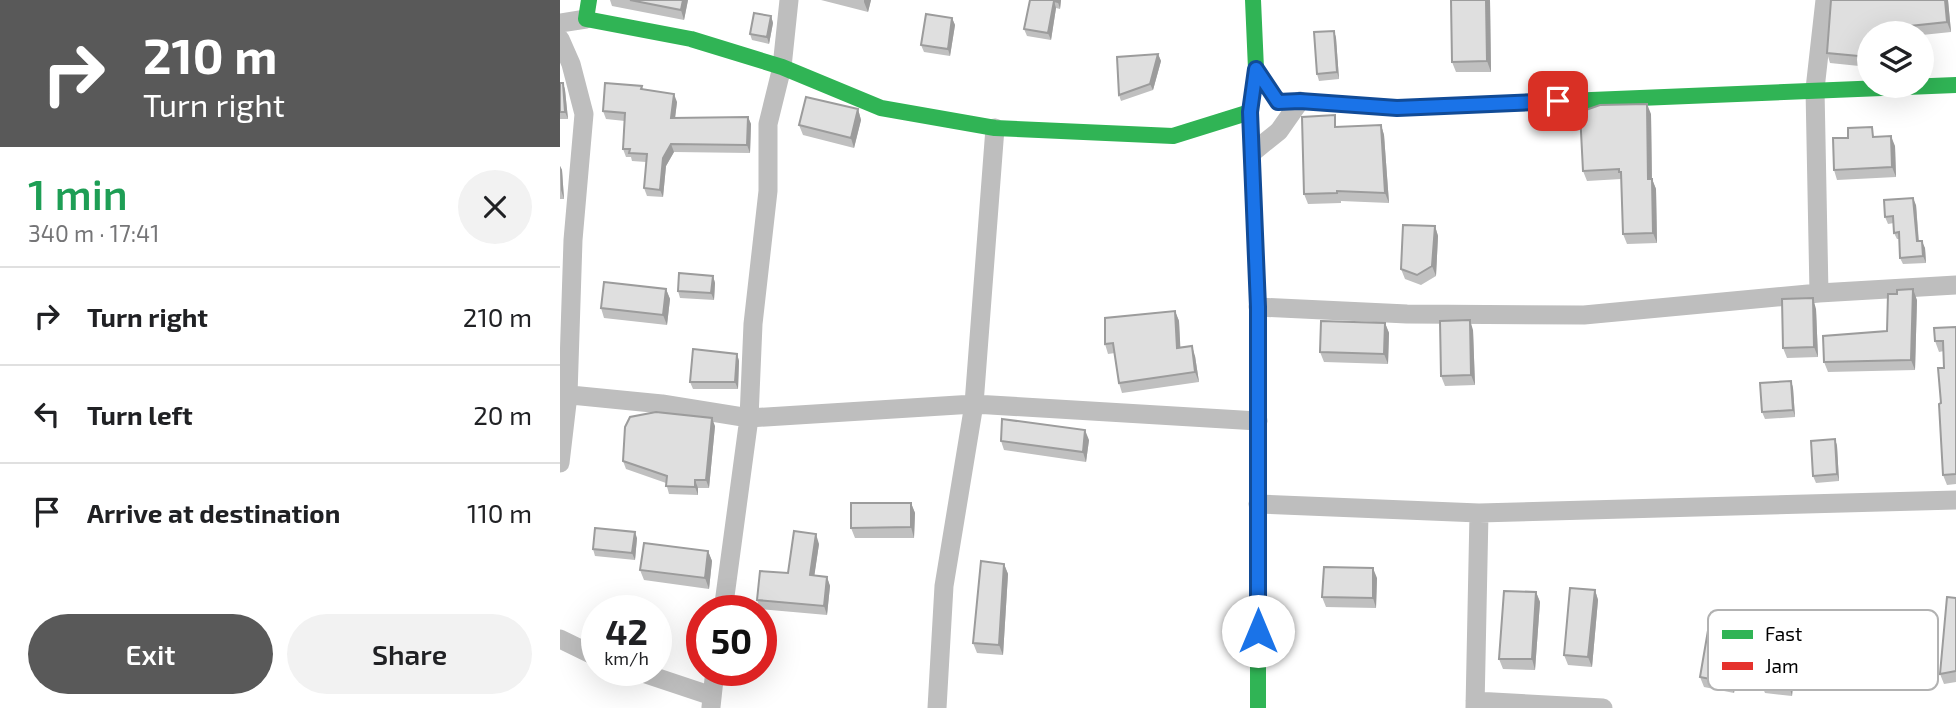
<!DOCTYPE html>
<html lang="en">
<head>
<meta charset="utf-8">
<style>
  :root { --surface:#fff; --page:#f2f2f2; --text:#202124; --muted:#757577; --line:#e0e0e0; --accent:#595959 }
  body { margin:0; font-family:"Exo 2",sans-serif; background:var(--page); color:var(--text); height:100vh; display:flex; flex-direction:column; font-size:26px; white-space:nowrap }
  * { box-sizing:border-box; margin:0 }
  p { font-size:23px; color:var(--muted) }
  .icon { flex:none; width:38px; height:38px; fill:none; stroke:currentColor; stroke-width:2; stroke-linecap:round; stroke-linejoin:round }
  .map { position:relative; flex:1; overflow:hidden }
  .details { display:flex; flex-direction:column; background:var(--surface); width:560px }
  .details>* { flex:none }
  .banner { background:#595959; color:#fff; overflow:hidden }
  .buttons { position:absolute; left:1297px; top:21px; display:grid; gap:14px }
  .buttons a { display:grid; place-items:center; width:77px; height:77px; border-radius:50%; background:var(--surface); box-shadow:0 7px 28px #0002; font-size:35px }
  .speed { position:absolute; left:21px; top:595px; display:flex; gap:14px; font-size:35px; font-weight:700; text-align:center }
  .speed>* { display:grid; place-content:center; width:91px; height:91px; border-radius:50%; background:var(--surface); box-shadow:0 7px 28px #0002; line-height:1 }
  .speed small { font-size:18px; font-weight:400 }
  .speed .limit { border:10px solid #d22; background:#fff; color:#111 }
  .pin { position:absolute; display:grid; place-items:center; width:60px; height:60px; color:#fff; margin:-30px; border-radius:14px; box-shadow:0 4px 10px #0006 }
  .me { position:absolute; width:77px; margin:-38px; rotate:0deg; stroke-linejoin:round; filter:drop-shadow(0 0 5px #0008) }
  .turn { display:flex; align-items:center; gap:24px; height:147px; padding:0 28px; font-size:32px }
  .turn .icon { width:91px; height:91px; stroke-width:2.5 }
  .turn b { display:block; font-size:49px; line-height:60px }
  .round { display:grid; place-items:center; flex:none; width:74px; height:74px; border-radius:37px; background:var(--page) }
  .summary { display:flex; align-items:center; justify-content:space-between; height:119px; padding:0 28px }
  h1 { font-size:42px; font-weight:600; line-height:52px; color:#1e9e55 }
  .action { display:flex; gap:14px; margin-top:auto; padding:14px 28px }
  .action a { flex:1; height:80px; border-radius:42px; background:var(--accent); color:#fff; font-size:28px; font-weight:600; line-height:80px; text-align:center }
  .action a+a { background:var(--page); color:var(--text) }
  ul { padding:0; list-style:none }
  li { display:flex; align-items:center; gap:21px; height:98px; padding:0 28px; border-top:2px solid var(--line) }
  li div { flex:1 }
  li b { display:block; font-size:26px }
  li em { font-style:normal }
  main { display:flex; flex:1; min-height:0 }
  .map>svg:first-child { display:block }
</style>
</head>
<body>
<main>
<section class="details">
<div class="banner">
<div class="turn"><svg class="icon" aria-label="right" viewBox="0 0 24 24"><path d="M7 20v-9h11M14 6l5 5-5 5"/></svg><div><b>210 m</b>Turn right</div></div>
</div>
<div class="summary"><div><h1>1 min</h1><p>340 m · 17:41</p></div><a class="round"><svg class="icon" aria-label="close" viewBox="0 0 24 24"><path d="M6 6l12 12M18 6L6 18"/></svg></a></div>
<ul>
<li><svg class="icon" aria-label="right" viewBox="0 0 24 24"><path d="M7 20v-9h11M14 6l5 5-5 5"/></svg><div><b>Turn right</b></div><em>210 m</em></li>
<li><svg class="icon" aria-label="left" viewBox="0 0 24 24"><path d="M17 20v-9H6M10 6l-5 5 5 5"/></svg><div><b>Turn left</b></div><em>20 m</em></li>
<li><svg class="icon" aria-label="arrive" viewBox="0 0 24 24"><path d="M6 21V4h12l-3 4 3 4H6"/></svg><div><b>Arrive at destination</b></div><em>110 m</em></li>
</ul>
<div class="action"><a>Exit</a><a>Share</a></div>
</section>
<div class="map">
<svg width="1396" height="708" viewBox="0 0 1396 708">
  <rect width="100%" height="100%" fill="#fff"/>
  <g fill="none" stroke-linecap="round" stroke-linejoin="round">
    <path stroke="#bebebe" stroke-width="19" d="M0,23L26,19
      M0,39L11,64L24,114L13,240L8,395L0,463
      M693,152L719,131L740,101
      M1259,293L1255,89L1265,0
      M698,307L847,314L1024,315L1259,293L1396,285
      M0,394L102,404L189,418L414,404L698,421
      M698,504L919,513L1396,500
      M163,611L189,418L193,324L208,191V124L222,67L229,0
      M0,639L37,657
      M74,670L152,696
      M915,701L1043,708
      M151,707L155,670
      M377,708L384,586L414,404L435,128
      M915,708L919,513"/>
    <path stroke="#30b455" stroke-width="16" d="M29,0L26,19L131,39L222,67L321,108L435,128L613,136L690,112
      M693,0L696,69L690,112L698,307V708
      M886,106L1396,85"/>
    <path stroke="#e5322d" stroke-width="16" d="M696,69L718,102L740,101L837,108L886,106"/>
  </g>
  <path fill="#c0c0c0" d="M50,0H128L124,20L52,6Z
    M261,0H311L308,12Z
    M470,0H501L500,9L496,8L491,40L467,36L464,29Z
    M891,0H930L931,72H896L892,62Z
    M1271,0H1388L1391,32L1362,35V33H1309V67L1270,63L1267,53Z
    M211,16L213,23L209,44L192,40L190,34Z
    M392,18L395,25L390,56L364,52L361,45Z
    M774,31L776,38L779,79L759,81L757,74Z
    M598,54L601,61L593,90L561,101L559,95Z
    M0,83H3L5,90L8,119H0Z
    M82,86L83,90L117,102L115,118L188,117L191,124L190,153L114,152L106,166L103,197L87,196L84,188L86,162L72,161L71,157H66L63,149L65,121L46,119L43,111Z
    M298,109L301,120L294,148L243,135L239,125Z
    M1091,114L1092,179L1096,189L1097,243L1067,244L1063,234L1061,179L1027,181L1023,171Z
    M821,125L824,135L829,203L781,201V203L748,204L744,194L779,126V127Z
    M1316,137L1335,146L1336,177L1277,180L1274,170Z
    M0,166L2,170L4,199H0Z
    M1356,205L1359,241L1365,248L1366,263L1343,264L1340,258L1339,239H1337L1334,233V223L1328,224L1325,217Z
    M875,226L878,236L876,276L861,285L845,279L841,269Z
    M153,276L155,283L154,300L120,298L118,291Z
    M106,289L110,299L107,325L44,318L41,308Z
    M1337,294L1357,300L1355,370L1268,372L1264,362L1327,331Z
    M1256,309L1258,357L1227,358L1223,348Z
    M615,311L619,321L620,348L635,356L639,382L562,393L559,383L555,353L548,354L545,344Z
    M825,323L829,333L828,364L764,362L760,352Z
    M1396,327V484L1387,485L1383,475L1381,403L1384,368V351L1379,352L1375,341Z
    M913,330L915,385L885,386L881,376Z
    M177,354L179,361L178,389H133L130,382Z
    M1231,381L1233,388L1235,417L1205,419L1202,412Z
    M155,426L149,488H138V495L109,494L106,483L66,469L63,461Z
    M1275,439L1277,446L1279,481L1256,483L1253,476Z
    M529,440L526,462L444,450L441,441Z
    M351,503L355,513L354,538H295L291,528Z
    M77,538L75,560L35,556L33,549Z
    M259,544L254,576L267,577L270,586L267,615L200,609L197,600L228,573Z
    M148,551L152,561L149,589L84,580L80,570Z
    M444,564L448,574L443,655L417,653L413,643Z
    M817,578L816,608L766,607L762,597Z
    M1035,590L1038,600L1032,667L1008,665L1004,655Z
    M976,592L980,602L975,670L943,669L939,659Z
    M1396,598V682L1384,684L1380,674Z
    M1180,619L1184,629L1174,693L1144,687L1140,677Z
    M1236,654L1232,696L1205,693L1202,686Z"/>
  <path fill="#9c9c9c" d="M123,0H128L124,20L121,10Z
    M304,0H311L308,12L304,2Z
    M498,0H501L500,9L498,2Z
    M926,0H930L931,72L927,61Z
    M1385,0H1388L1391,32L1387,22Z
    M494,1L496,8L491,40L488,33Z
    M211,16L213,23L209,44L207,37Z
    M392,18L395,25L390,56L388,49Z
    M774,31L776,38L779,79L777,72Z
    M598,54L601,61L593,90L590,84Z
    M3,83L5,90L8,119L5,112Z
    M114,94L117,102L114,126L111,118Z
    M1087,104L1091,114L1092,189L1088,179Z
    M298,109L301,120L294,148L291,138Z
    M188,117L191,124L190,153L187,145Z
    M821,125L824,135L829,203L825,193Z
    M1331,136L1335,146L1336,177L1332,167Z
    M111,144L114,152L106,166L103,197L100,190L103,158Z
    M0,166L2,170L4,199L1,190Z
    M1092,179L1096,189L1097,243L1093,233Z
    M1353,198L1356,205L1359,248L1357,241Z
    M875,226L878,236L876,276L872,266Z
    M1362,241L1365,248L1366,263L1363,256Z
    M153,276L155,283L154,300L151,293Z
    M106,289L110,299L107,325L103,315Z
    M1353,289L1357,300L1355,370L1351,360Z
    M1253,298L1256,309L1258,357L1254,347Z
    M615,311L619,321L621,359L617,348Z
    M910,320L913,330L915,385L911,375Z
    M825,323L829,333L828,364L824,354Z
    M632,346L635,356L639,382L635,372Z
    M177,354L179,361L178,389L175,382Z
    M1231,381L1233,388L1235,417L1233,410Z
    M152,418L155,426L149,488L146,480Z
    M525,430L529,440L526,462L523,452Z
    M1275,439L1277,446L1279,481L1277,474Z
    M135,480L138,488V495L135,487Z
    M351,503L355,513L354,538L351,527Z
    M75,532L77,538L75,560L72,553Z
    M256,534L259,544L253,585L250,575Z
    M148,551L152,561L149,589L145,578Z
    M444,564L448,574L443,655L439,645Z
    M813,568L817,578L816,608L813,598Z
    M267,577L270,586L267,615L264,606Z
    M1035,590L1038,600L1032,667L1028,657Z
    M976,592L980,602L975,670L972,659Z
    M1180,619L1184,629L1174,693L1170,683Z
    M1233,647L1236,654L1232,696L1230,689Z"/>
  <path fill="#dfdfdf" stroke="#9c9c9c" stroke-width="2" d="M70,0H123L121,10Z
    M470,0H498V2L494,1L488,33L464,29Z
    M891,0H926L927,61L892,62Z
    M1271,0H1385L1387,22L1331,28V33H1309V57L1267,53Z
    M194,13L211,16L207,37L190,34Z
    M366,14L392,18L388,49L361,45Z
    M774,31L777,72L757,74L754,32Z
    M598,54L590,84L559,95L557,57Z
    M0,83H3L5,112H0Z
    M45,83L82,86L81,89L114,94L111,118L188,117L187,145L111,144L103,158L100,190L84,188L87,154L69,153L70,149H63L65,113L43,111Z
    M246,97L298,109L291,138L239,125Z
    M1087,104L1088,179H1092L1093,233L1063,234L1061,172H1059V169L1023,171L1020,112L1040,105Z
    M775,115V127L821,125L825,193L777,191V193L744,194L742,117Z
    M1312,127L1313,137L1331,136L1332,167L1274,170L1273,138H1288V128Z
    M1353,198L1357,241H1362L1363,256L1340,258L1339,232L1334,233L1333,216L1325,217L1324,200Z
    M843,225L875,226L872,266L857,275L841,269Z
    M119,273L153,276L151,293L118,291Z
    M44,282L106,289L103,315L41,308Z
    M1353,289L1351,360L1264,362L1263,336L1327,331L1328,294H1337V290Z
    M1253,298L1254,347L1223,348L1222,299Z
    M615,311L617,348L632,346L635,372L559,383L553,343L545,344V318Z
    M910,320L911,375L881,376L880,321Z
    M761,321L825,323L824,354L760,352Z
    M1396,327V474L1383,475L1379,404L1381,403L1378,368H1384L1383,341H1375L1374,328Z
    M133,349L177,354L175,382H130Z
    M1231,381L1233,410L1202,412L1200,383Z
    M96,412L152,418L146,480H135V487L106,486L107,476L63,461L65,427L70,417Z
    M442,419L525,430L523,452L441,441Z
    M1275,439L1277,474L1253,476L1251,441Z
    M291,503H351V527L291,528Z
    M35,528L75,532L72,553L33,549Z
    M234,531L256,534L250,575L267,577L264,606L197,600L200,571L228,573Z
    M84,543L148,551L145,578L80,570Z
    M421,561L444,564L439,645L413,643Z
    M764,567L813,568V598L762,597Z
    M1010,588L1035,590L1028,657L1004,655Z
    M944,591L976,592L972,659H939Z
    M1387,597L1396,598V671L1380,674Z
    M1151,613L1180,619L1170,683L1140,677Z"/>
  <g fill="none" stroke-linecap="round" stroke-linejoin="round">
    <defs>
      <path id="route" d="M698,631V307L690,112L696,69L718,102L740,101L837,108L998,101"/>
    </defs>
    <use href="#route" stroke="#114b97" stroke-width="18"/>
    <use href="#route" stroke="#1a73e8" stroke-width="12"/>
  </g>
  <rect x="1148" y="610" width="230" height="80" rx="10" fill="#fff" stroke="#b2b2b2" stroke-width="2"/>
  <rect x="1162" y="630" width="31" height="9" fill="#30b455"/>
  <rect x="1162" y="662" width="31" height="8" fill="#e5322d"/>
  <g font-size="19" fill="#000">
    <text x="1205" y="641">Fast</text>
    <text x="1205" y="673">Jam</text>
  </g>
</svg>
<div class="buttons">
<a><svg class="icon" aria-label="layers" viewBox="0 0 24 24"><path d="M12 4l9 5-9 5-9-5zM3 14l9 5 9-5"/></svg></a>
</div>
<div class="speed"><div>42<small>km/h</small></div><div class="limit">50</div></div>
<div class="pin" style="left:998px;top:101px;background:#d93025"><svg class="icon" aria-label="arrive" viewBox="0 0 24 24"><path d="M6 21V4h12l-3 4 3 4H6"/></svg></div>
<svg class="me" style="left:698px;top:631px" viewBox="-20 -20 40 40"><circle r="19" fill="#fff"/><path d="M0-13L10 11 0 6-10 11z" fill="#1a73e8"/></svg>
</div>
</main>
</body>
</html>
